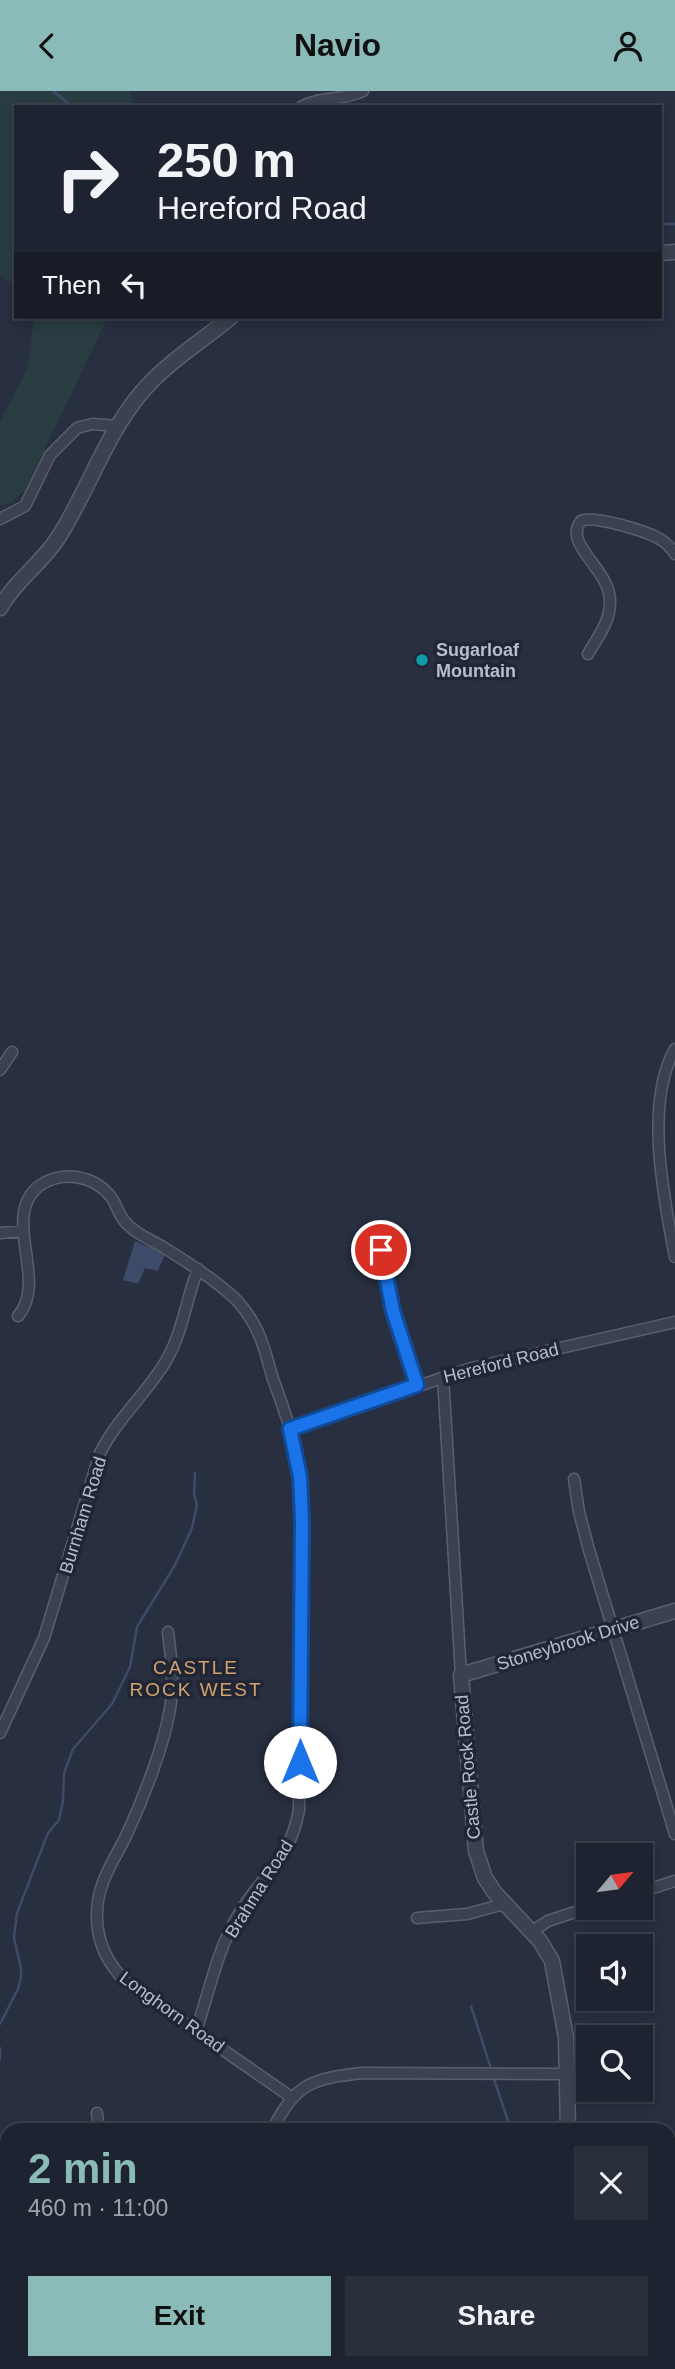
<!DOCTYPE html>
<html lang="en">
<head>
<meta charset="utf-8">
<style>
  :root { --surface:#1d2330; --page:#2a2f3c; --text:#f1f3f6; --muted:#a0a4ab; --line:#3b404c; --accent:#8bbbb9 }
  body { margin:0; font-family:Arial,sans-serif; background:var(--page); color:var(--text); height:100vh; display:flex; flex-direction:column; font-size:26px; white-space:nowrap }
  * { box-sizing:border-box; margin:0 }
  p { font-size:23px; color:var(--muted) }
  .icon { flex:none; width:38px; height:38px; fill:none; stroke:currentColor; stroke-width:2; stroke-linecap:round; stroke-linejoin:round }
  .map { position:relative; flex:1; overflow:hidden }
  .details { position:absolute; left:0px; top:2032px; width:676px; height:247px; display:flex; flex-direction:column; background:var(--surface); border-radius:21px 21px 0 0; box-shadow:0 4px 10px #0003,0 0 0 2px var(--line) }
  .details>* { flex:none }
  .top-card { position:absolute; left:14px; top:14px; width:648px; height:214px; border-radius:0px; box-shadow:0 4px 10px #0003,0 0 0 2px var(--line); background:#1d2330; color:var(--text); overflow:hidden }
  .needle { width:46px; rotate:61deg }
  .buttons { position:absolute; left:576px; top:1752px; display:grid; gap:14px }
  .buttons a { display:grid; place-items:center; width:77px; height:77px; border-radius:0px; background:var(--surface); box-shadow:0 4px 10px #0003,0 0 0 2px var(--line); font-size:35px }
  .pin { position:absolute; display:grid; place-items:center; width:60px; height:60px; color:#fff; margin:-30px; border:4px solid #fff; border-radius:50%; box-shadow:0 2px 7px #0007 }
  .me { position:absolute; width:77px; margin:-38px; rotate:0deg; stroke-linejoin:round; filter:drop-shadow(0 0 5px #0008) }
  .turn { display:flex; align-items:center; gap:24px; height:147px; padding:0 28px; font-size:32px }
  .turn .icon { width:91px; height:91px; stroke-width:2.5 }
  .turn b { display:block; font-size:49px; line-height:60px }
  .then { display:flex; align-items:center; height:66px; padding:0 28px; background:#0003; gap:14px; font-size:26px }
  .round { display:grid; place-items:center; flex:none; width:74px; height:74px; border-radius:0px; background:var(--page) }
  .headline { display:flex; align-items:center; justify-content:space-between; height:119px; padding:0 28px }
  h1 { font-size:42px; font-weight:700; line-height:52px; color:var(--accent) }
  .primary-button { display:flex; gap:14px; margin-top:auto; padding:14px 28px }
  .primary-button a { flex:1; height:80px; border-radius:0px; background:var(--accent); color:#111; font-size:28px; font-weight:700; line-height:80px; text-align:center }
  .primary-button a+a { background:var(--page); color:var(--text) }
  header { display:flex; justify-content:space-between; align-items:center; height:91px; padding:0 28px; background:var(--accent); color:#111; font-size:32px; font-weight:700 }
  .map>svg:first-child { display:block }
</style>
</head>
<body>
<header><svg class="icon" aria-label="back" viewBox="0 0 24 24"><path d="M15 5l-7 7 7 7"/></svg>Navio<svg class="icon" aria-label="person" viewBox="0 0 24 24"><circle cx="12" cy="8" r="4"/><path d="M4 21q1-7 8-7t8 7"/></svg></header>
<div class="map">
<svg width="675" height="2278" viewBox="0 0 675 2278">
  <rect width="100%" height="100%" fill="#272f40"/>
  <path fill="#293c41" d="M0,0H130L133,16H16V195L0,184Z
    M34,226H108L26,398L11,412L0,415V330L28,276Z"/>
  <path fill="#3e4b68" d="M135,1150L165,1163L158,1180L145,1177L138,1193L123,1189Z"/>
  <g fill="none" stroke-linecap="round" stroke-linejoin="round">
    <path stroke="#3e4b68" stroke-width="2.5" d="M53,0L73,16
      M660,133H675
      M471,1915L491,1978
      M0,1933L18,1898L21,1886V1877L14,1847L17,1822L48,1742L59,1729L63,1710L64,1682L73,1658L112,1613L130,1576L137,1536L175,1474L192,1437L197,1414L194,1403L195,1382
      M0,1957V1969
      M493,1985L511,2039
      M544,2272L549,2278
      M585,2272L587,2278"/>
    <defs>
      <path id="minor" d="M301,16C320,5 343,10 363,0
        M0,428L25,415L50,364L77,337L92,333L118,335
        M588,563C597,547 610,531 610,512C612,479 562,454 581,430C594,424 645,440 658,447C665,451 671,456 675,463
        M675,958C644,1012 664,1108 675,1166
        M0,979L12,961
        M377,1139L393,1221L417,1294
        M0,1142L23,1140
        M18,1225C49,1189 0,1126 39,1095C62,1079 94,1084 111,1106C117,1114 119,1126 127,1133C136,1143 151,1149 163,1156C184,1169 205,1182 224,1198C235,1206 245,1218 252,1230C262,1246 267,1267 272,1285C281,1311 292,1338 297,1366C301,1387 301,1409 302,1430L299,1719C290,1770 262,1784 238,1824C217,1859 209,1902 196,1940
        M443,1286L461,1584
        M290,1338L472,1277L675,1231
        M574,1388L579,1421L589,1459L675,1743
        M168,1541C171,1564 174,1588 171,1611C166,1650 144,1706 127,1743C115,1768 97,1792 97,1822C96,1850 108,1874 128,1893L291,2006
        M0,1642L44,1547L100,1362C117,1328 147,1302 166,1270C183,1241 186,1208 198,1178
        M640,1801L675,1790
        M417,1827L467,1823L504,1813
        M531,1841L548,1830L590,1816
        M97,2022L99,2039
        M272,2039C297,1992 310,1988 362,1982L567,1983
        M0,2196L7,2221
        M30,2272L33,2278
        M186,2272L189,2278
        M393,2278L397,2272"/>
      <path id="tertiary" d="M660,162L675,161
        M0,517C15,490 41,473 58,447C88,400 105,345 141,302C166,272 201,251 231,226
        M568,2039L566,1947L552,1870L540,1850L495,1802L485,1787L476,1760L461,1584L675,1520
        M631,2272L634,2278"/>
    </defs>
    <use href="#minor" stroke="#595f6d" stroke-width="13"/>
    <use href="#tertiary" stroke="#595f6d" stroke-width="17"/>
    <use href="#minor" stroke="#3b4150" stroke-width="10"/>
    <use href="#tertiary" stroke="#3b4150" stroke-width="14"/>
  </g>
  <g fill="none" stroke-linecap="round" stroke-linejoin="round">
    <defs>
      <path id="route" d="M300,1671L302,1430L300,1386L290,1338L417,1294L393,1220L381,1159"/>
    </defs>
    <use href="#route" stroke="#114b97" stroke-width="18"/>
    <use href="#route" stroke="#1a73e8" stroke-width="12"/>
  </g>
  <circle fill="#0f9aa8" stroke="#202635" stroke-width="2.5" cx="422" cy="569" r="7"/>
  <g text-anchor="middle" stroke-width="7" stroke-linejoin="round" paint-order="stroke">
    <g font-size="18" font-weight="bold" fill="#b8bdca" stroke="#202635" text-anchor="start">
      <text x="436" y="565">Sugarloaf<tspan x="436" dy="21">Mountain</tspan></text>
    </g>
    <g font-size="18" fill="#b8bdca" stroke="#202635">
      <text transform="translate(501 1272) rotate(-14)" y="6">Hereford Road</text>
      <text transform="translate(83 1424) rotate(-73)" y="6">Burnham Road</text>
      <text transform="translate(568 1552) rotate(-17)" y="6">Stoneybrook Drive</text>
      <text transform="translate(468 1676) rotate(-95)" y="6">Castle Rock Road</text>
      <text transform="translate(259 1798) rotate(-58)" y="6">Brahma Road</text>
      <text transform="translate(172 1921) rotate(36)" y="6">Longhorn Road</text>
    </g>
    <g font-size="19" letter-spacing="2" fill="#d2a36c" stroke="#202635">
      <text x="196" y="1583">CASTLE<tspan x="196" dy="22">ROCK WEST</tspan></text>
    </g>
  </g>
</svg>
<div class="buttons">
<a><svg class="needle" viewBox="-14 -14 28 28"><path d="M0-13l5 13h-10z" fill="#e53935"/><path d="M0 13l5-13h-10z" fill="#a0a4ab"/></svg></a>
<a><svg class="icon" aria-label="sound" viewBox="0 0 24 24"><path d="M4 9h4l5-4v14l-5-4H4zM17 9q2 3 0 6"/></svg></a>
<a><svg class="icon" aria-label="search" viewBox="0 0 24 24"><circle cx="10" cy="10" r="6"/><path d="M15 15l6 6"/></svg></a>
</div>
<div class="pin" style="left:381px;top:1159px;background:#d93025"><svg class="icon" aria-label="arrive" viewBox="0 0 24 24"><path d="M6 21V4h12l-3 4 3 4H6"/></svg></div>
<svg class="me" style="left:300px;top:1671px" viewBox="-20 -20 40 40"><circle r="19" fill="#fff"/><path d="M0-13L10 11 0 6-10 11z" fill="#1a73e8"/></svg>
<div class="top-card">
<div class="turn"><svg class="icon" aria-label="right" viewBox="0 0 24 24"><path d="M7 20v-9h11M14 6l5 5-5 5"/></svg><div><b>250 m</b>Hereford Road</div></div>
<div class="then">Then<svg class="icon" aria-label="left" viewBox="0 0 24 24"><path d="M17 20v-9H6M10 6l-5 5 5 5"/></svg></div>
</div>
<section class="details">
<div class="headline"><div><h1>2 min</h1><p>460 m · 11:00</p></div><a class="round"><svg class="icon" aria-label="close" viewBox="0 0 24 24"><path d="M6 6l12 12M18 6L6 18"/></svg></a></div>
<div class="primary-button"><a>Exit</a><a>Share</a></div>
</section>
</div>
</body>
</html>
